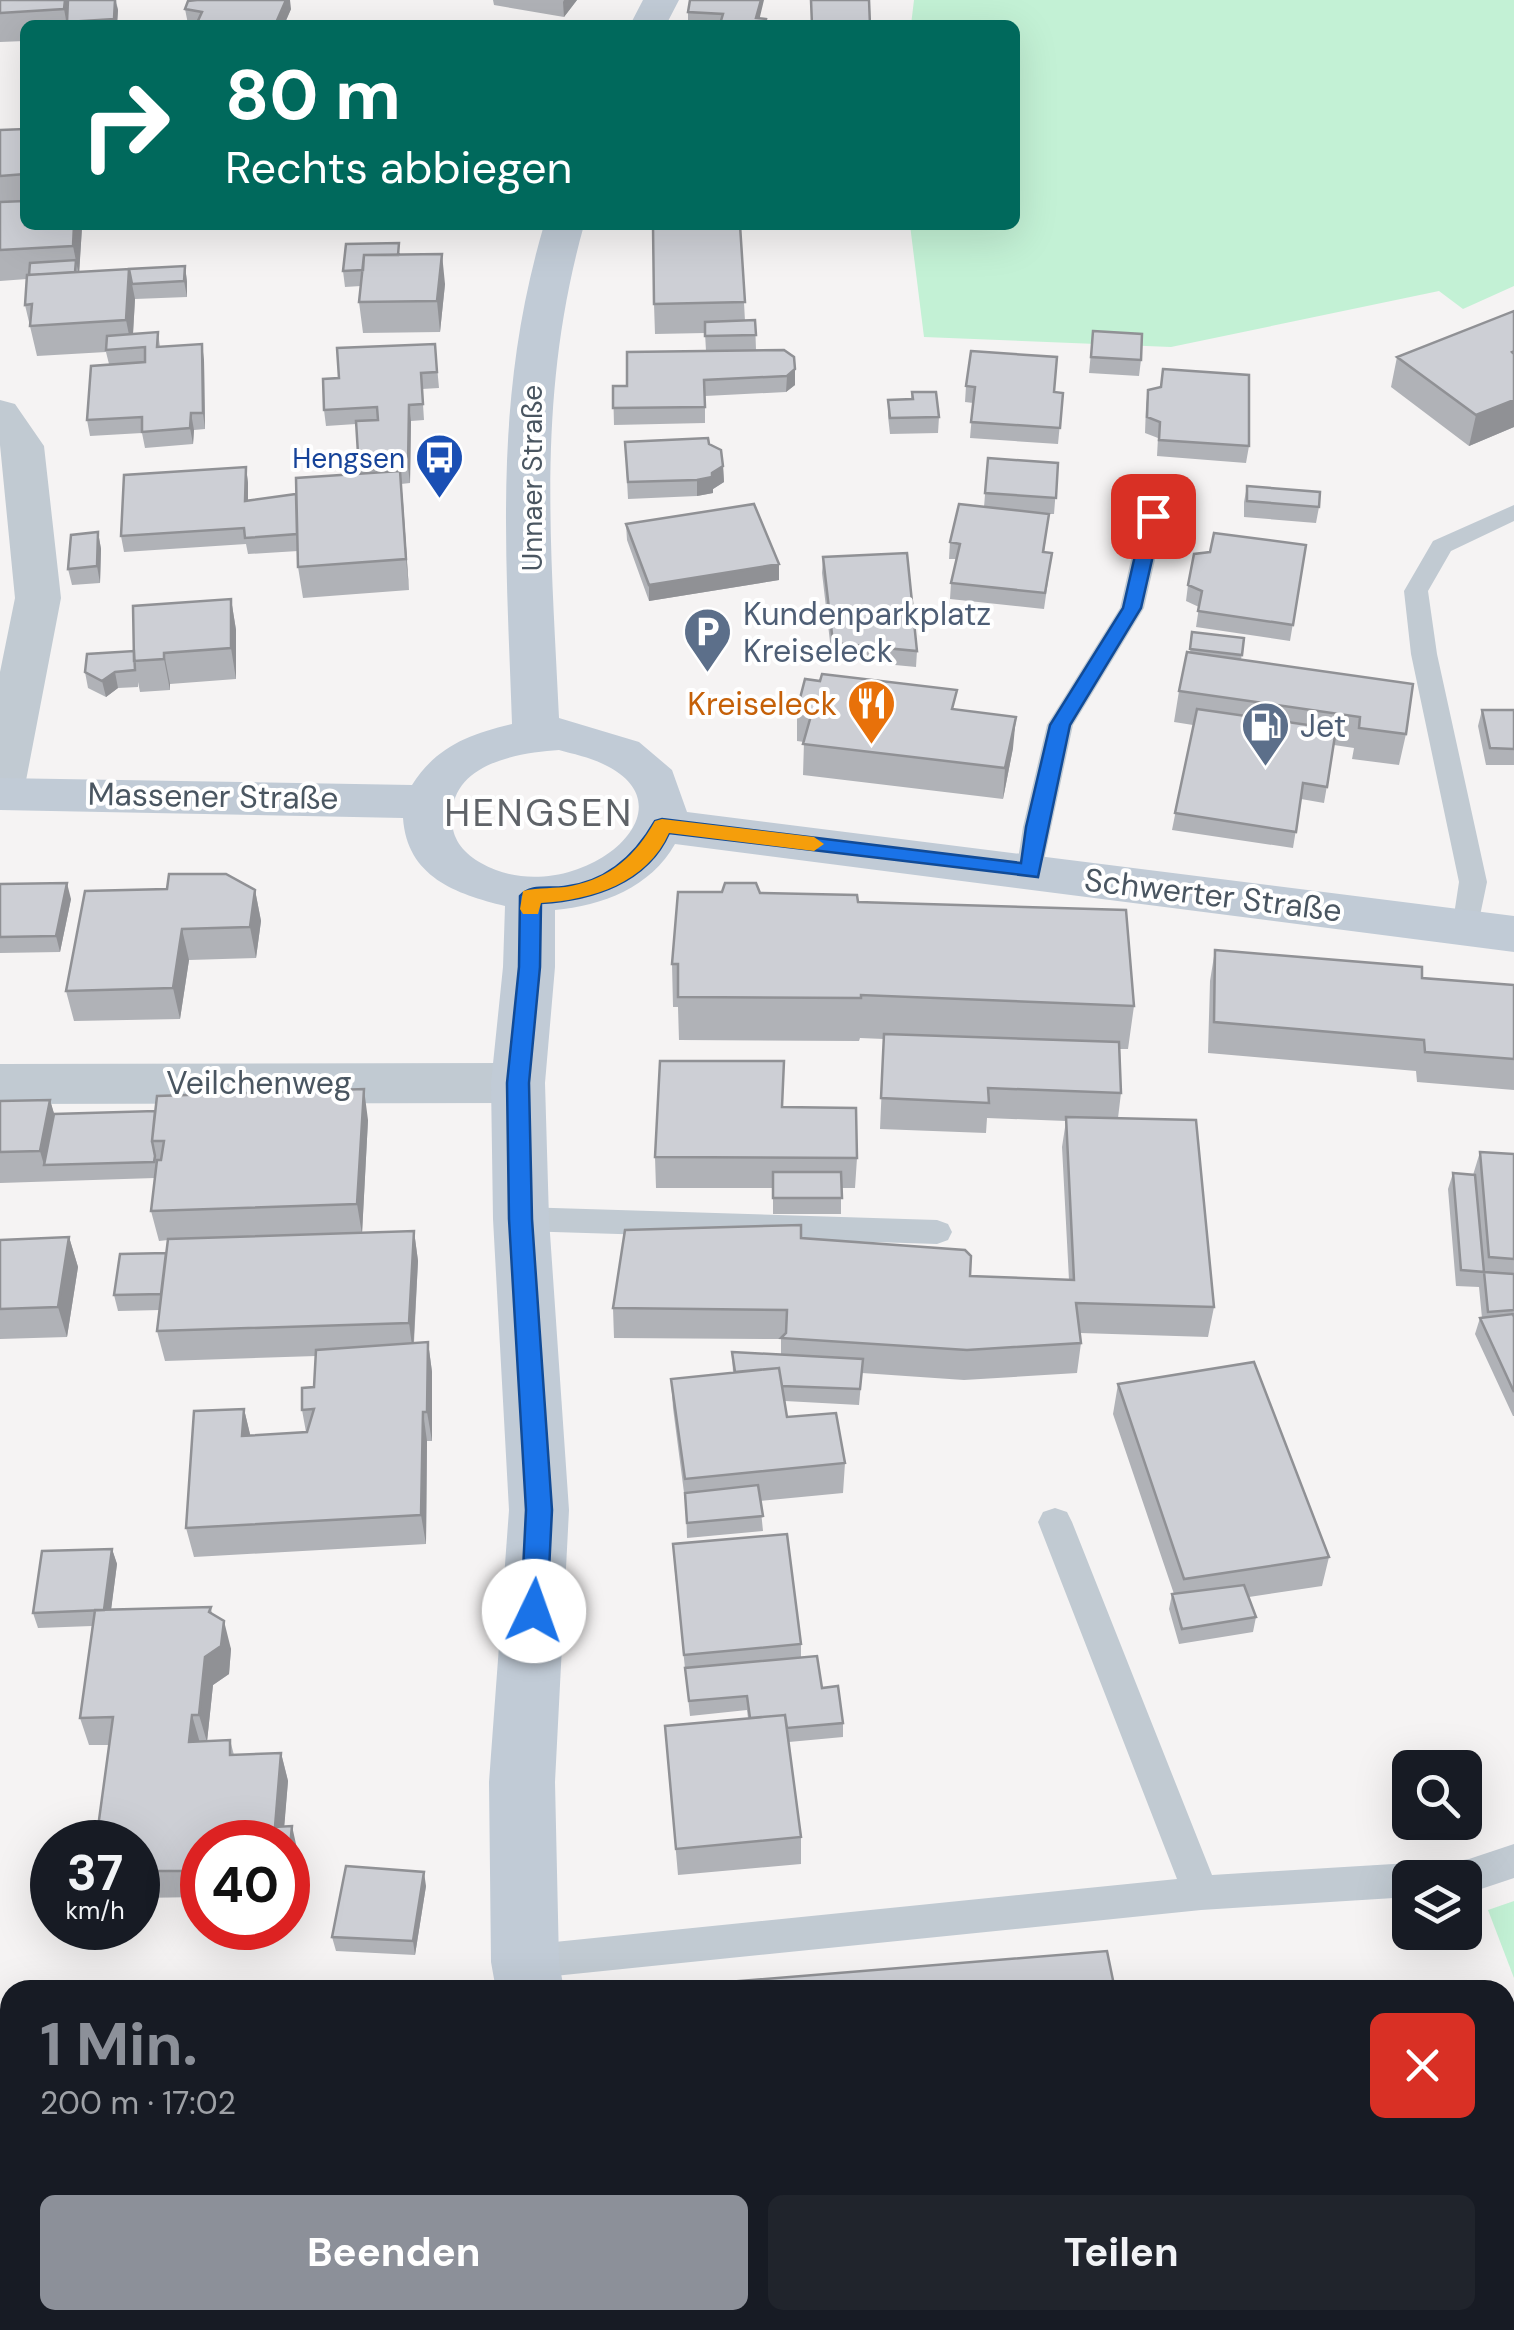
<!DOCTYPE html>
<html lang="de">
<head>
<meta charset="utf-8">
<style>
  :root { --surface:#171b24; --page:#20242c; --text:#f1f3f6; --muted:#9ea1a6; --accent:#8c9099 }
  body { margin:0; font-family:"DM Sans",sans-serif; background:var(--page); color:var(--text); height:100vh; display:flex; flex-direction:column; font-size:38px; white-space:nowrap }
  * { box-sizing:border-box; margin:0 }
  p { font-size:32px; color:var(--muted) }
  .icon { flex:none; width:55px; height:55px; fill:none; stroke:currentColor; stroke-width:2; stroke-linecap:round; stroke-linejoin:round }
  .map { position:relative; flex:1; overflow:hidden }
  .side { position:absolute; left:0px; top:1980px; width:1515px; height:350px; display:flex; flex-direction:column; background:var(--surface); border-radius:30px 30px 0 0; box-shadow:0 10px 40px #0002 }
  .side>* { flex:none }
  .hud { position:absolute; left:20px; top:20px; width:1000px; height:210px; border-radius:15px; box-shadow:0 10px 40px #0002; background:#00695c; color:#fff; overflow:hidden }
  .controls { position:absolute; left:1392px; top:1750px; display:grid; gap:20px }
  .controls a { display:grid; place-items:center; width:90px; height:90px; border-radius:15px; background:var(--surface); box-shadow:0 10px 40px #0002; font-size:50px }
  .speed { position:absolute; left:30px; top:1820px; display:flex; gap:20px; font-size:50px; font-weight:700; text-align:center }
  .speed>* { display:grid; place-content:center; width:130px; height:130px; border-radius:50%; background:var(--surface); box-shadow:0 10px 40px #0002; line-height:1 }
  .speed small { font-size:25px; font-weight:400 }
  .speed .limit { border:15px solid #d22; background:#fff; color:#111 }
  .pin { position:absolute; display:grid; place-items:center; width:85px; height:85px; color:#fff; margin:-42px; border-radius:20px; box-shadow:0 5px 15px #0006 }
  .me { position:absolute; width:110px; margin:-55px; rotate:3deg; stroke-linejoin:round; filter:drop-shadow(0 0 8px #0008) }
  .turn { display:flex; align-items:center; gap:35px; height:210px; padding:0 40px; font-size:45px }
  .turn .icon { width:130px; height:130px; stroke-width:2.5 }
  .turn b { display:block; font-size:70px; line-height:85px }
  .round { display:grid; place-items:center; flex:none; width:105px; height:105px; border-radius:15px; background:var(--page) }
  .headline { display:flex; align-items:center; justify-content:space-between; height:170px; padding:0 40px }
  h1 { font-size:60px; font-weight:700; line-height:75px; color:var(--accent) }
  .button { display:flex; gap:20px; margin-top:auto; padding:20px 40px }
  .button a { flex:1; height:115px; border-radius:15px; background:var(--accent); color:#fff; font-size:40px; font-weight:700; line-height:115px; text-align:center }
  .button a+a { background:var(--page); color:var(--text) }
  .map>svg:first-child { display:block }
</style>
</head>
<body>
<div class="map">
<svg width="1514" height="2330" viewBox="0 0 1514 2330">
  <rect width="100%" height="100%" fill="#f5f3f3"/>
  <path fill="#c3f1d5" d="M914,0H1514V286L1463,309L1439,291L1171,347L924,337L910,225H1015V25H911Z
    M1514,1901V1978L1488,1910Z"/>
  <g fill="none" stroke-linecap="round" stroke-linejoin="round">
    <path fill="#c1cad2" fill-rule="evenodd" d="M1514,505V521L1451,551L1428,591L1437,654L1487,882L1476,935H1456L1452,928L1459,882L1411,654L1404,591L1433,541Z
      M1153,509L1165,516L1144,608L1073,725L1040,879H1020L1016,872L1023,827L1047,725L1120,608L1141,516Z
      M521,1207L937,1220L948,1224L952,1232L948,1240L937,1244L521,1231L510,1227L506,1219L510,1211Z
      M1055,1508L1067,1512L1072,1522L1212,1875L1410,1863L1423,1868L1426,1874L1429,1866L1469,1859L1514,1844V1878L1469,1893H1465V1878H1410V1897L1201,1910L525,1979L512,1974L506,1962L512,1950L525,1945L1177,1879L1038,1522L1043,1512Z"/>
    <path fill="#c1cad2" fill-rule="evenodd" d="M0,400L15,404L44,446L61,598L24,791L17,803L0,807V672L15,598L0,445Z
      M518,1063L537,1069L545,1083L537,1097L518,1103L0,1104V1064Z"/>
    <path fill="#c1cbd6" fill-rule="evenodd" d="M643,0H679L666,25H630Z
      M544,225H584C536,397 551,544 559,718L639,742L672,770L687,812L1514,916V952L675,844C651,887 602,906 555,910V967L545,1083L549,1219L569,1510L555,1782L559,1962L564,1990H496L491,1962L489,1782L509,1510L493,1219L491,1083L503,967L505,906C456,894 407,877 403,818L0,810V778L412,785C436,747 469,734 512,724C506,547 493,398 544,225ZM559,750C573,754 589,757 603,764C704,811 568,914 481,863C465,854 453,841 452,822C448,764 516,753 559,750Z
      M544,2320H618L619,2330H545Z"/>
  </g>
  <path fill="#b0b2b7" d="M0,0H116L118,10L117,25H25V41L0,42Z
    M493,0H577L564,17L494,5Z
    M690,0L760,18L766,23L776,25H688V12Z
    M185,9H291L284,25H191L188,24Z
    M25,129V225H126L82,228L79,272L185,266L187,282V297L135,299L133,334L158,332L160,347L204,360L205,429L194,430L193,444L145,448L142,433L90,436L87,420L109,364L106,352L37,356L25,305L27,279L0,281V130Z
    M650,225H748L747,229H740L745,321L755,320L756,350L795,369V385L786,392L705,396V423L614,425L613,386H627L706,351L705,333L655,334L654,304L665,226Z
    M401,255L445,284L440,332L363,333L359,302L361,286L345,287L343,271Z
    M1514,311V427L1469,446L1391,387L1397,357Z
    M1093,331L1141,360L1139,376L1089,373Z
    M435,344L439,388L422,389L424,420L411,421L410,483L401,484L409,590L303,598L298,567V551L248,554L246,544L124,552L121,536L246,467L248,483V500L296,494L359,474L356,424L326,426L324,410L339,378Z
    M1163,369L1249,446L1246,463L1157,456L1158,438L1145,433L1146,406L1148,390L1161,387Z
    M966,386L1063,393L1058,444L970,438L973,403L965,402Z
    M912,392L939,417L938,433L890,434L888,416V400L911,399Z
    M625,442L709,444L723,466L724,482L713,489V493L697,496L628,499Z
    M988,458L1058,463L1054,514H1049L1044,552L1052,553L1044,609L950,599L951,583L956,559H949L950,542L984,507Z
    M1247,486L1319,507L1316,523L1244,517V502Z
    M626,524L779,564V580L649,601L627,540Z
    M98,532L101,549L100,583L72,585L68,569Z
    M1306,545L1290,641L1196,627L1199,607L1186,601L1188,585Z
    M823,557L917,651L916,667L832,659L822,573Z
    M231,599L236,630V679L170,684V690L140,692L138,682V687L118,688L106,697L88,688L85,672L134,651Z
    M1192,632L1244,638L1241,660L1406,734L1399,765L1352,759L1354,748L1334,745L1324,803L1301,799L1293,848L1172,830L1193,725L1174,722L1179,691L1190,653Z
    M797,710H955L1013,748L1003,799L803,775L804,742L797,741Z
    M1482,710H1514V765H1486L1478,726Z
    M0,884L71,899L60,952L0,953Z
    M255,890L261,921L256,958L189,960L180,1019L74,1021L66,991Z
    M760,893L858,902L1134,1006L1128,1049H1120L1121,1093L1118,1118L1214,1307L1208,1337L1080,1333L1081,1343L1077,1373L964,1380L862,1373L859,1405L785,1401L787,1417L845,1463L843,1493L760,1501L763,1531L687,1538L686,1508L673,1408L671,1379L733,1373L732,1352L781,1354V1339L614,1338L613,1308L801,1238L970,1276L1069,1280L1062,1147L1066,1121L987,1118L986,1133L880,1129L884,1039L860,1038L859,1041L679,1040L678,1007H673L672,964Z
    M1215,950L1422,978L1514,985V1090L1417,1082L1416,1071L1208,1053L1210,981Z
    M50,1100L54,1114L368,1120L362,1233L414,1231L418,1261L414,1343L428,1342L432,1372V1441H427L426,1544L194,1557L186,1528L244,1409L250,1435L306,1432L302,1410L314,1387L316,1356L165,1361L157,1331L160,1310L118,1311L114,1295L166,1253L168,1240L159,1241L151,1211L155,1178L0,1183V1101Z
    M1480,1152L1514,1154V1416H1513L1475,1334L1480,1318H1482L1479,1287L1456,1286L1448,1189L1453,1173L1473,1175Z
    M655,1157L857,1158L855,1188H841V1214H773V1188H656Z
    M69,1237L78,1267L67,1337L0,1339V1240Z
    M1118,1384L1329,1557L1322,1586L1249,1597L1256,1617L1253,1632L1179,1644L1169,1609L1172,1594H1174L1113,1414Z
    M673,1544L801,1644V1658L843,1723V1737L789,1742L801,1837V1864L678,1875L665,1726L748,1718L747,1710L690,1716L675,1573Z
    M112,1549L117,1564L111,1609L211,1607L212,1614L231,1649L229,1674L213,1685L207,1741L230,1740L234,1755L281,1753L288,1781L284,1826L298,1853L294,1896H288V1842H202V1897L138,1898V1842L110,1745H89L80,1718L92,1626L38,1628L33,1613Z
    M426,1886L415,1955L336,1951L332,1937Z
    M1014,2320H1331L1334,2330H1016Z"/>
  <path fill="#909195" d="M65,0H72L67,25L64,9Z
    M115,0L118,10L117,25H115L114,19Z
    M286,0H290L291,9L284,25H275Z
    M564,0H577L564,17L563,2Z
    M761,0H764L758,25L756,18Z
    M74,225H81L82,227L79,276L73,246Z
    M442,254L445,284L440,332L437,301Z
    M185,266L187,282V297L184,281Z
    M129,269L135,299L132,350L126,320Z
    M202,344L204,360L205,429L203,413Z
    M795,369V385L786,392L787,376Z
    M1514,400V427L1469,446L1476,415Z
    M409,405L411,421L410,483L408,467Z
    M191,413L194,430L193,444L190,428Z
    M723,466L724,482L713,489V493L697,496V480Z
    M246,467L248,483V517L245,501Z
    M400,471L403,502L409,590L406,559Z
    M98,532L101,549L100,583L97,566Z
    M779,564V580L649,601V585Z
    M231,599L236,630V679L231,648Z
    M164,653L170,684V690L164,659Z
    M115,672L118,688L106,697L102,681Z
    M1016,717L1013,748L1003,799L1005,768Z
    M67,883L71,899L60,952L56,936Z
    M255,890L261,921L256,958L250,927Z
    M182,929L189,960L180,1019L173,988Z
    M364,1089L368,1120L362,1234L357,1204Z
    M50,1100L59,1130L44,1165L40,1151Z
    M414,1231L418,1261L413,1353L409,1323Z
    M69,1237L78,1267L67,1337L58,1307Z
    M428,1342L432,1372V1441L427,1412Z
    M244,1409L251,1438L242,1436Z
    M423,1412L427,1441L426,1544L421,1515Z
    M112,1549L117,1564L109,1626L104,1611Z
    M224,1621L231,1649L229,1674L213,1685L207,1742L199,1715L205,1657Z
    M192,1715L200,1743L189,1742Z
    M281,1753L288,1781L283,1842L275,1827Z
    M292,1826L298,1853L294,1896L288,1872Z
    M424,1872L426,1886L415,1955L413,1941Z
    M0,2142L9,2160L7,2263L0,2251Z
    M337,2320H346V2330H338Z"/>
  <path fill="#cdcfd5" stroke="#909195" stroke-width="2.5" d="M0,0H65L64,9L0,13Z
    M68,0H115L114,19L67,22Z
    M197,0H286L275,25H196L202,12L185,9L188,1Z
    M690,0H761L756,18L766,19L765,23L776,24V25L720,24L723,14L688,12Z
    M811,0H869L870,25H812Z
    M25,129V174L0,176V130Z
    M25,201V225H74L73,246L0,250V202Z
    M740,225L745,302L654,304L653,226Z
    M399,243L398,255H364L363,270L343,271L346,244Z
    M442,254L437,301L359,302L364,255Z
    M76,260L75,272L29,275L30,263Z
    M185,266L184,281L132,284L129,269Z
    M129,269L126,320L30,326L32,304L25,305L27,275Z
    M1514,311V351L1512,352L1514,354V400L1476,415L1397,357Z
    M755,320L756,335L705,336V322Z
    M1093,331L1142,334L1141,360L1091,357Z
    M158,332L157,347L202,344L203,413H191L190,428L142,432V417L87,420L91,366L145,362V347L106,350L107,336Z
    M435,344L437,372L421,373L423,404L409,405L408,467L359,470L356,421L378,420L377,407L324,410L323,379L339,378L337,348Z
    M784,350L794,357L795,369L787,376L704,380L705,407L613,408V386H627V352Z
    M971,351L1057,357L1054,392L1063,393L1060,428L971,422L975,387L966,386Z
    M1163,369L1249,375V446L1159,440L1160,422L1147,417L1148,390L1161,387Z
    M912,392H936L939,417L890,418L888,400L913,399Z
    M708,438L709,444L721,450L723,466L712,473V477L697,480L628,482L625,442Z
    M988,458L1058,463L1056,498L985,493Z
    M246,467L245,501L296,494L297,534L245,538L244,528L121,536L124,475Z
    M400,471L406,559L298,567L296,478Z
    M1247,486L1320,492L1319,507L1247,501Z
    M754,504L779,564L649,585L626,524Z
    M959,504L1049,514L1043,552L1052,553L1045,593L951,583L960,544L950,542Z
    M98,532L97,566L68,569L71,535Z
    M1214,533L1306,545L1293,625L1198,611L1202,591L1188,585L1194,554L1210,552Z
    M907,553L917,651L833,643L823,557Z
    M231,599V648L164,653V659L134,661L133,606Z
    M1192,632L1244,638L1242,655L1190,649Z
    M134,651L135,670L115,672L102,681L85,672L87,654Z
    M1187,652L1413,684L1406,734L1359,728L1360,717L1179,691Z
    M822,674L957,690L952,709L1016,717L1005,768L803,744L812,712L797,710L805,679L820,681Z
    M1197,709L1336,729L1327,787L1303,783L1296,832L1175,813Z
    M1482,710H1514V749L1490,748Z
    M169,874H226L255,890L250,927L182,929L173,988L66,991L85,891L167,889Z
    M67,883L56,936L0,937V884Z
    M725,883H756L760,893L857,895L858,902L1126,910L1134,1006L861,995V998L678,997V964H672L678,892H722Z
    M1215,950L1422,967V978L1514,985V1059L1425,1052L1424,1040L1214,1022Z
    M884,1034L1119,1042L1121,1093L988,1088L989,1103L881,1098Z
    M660,1061H784L782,1107L856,1108L857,1158L655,1157Z
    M364,1089L357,1204L151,1211L157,1160H161L164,1141H152L157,1096Z
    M50,1100L40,1151L0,1152V1101Z
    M155,1111L152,1141L155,1156L154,1162L44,1165L54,1114Z
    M1066,1117L1196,1120L1214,1307L1076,1303L1081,1343L967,1350L781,1338L786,1333L787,1310L613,1308L625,1230L801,1225V1238L965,1250L971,1256L970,1276L1074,1280Z
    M1480,1152L1514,1154V1259L1489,1257Z
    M773,1172H841L842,1198H773Z
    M1453,1173L1475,1175L1484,1272L1514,1274V1310L1488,1312L1484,1272L1461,1270Z
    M414,1231L409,1323L157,1331L168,1239Z
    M69,1237L58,1307L0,1309V1240Z
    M166,1253L161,1294L114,1295L120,1254Z
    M1513,1314L1514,1317V1392L1480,1318Z
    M428,1342L427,1412H423L421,1515L186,1528L194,1411L244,1409L242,1436L307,1432L314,1409L302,1410V1388L314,1387L316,1350Z
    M732,1352L863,1359L860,1389L782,1386L779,1368L735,1372Z
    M1254,1362L1329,1557L1184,1579L1118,1384Z
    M779,1368L787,1417L836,1413L845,1463L685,1479L671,1379Z
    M758,1485L763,1516L687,1523L685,1493Z
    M787,1534L801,1644L684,1655L673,1544Z
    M112,1549L104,1610L33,1613L42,1551Z
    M1244,1585L1256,1617L1182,1629L1172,1594Z
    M211,1607L209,1612L224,1621L221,1646L205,1657L199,1715H192L189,1742L230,1740V1755L281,1753L275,1827L292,1826L288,1866V1842H202V1871H138V1842H96L113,1717L80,1718L95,1610Z
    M817,1656L822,1688L838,1686L843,1723L787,1728L785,1715L750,1718L747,1696L689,1701L685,1668Z
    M785,1715L801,1837L676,1849L665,1726Z
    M346,1866L424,1872L413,1941L332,1937Z
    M1107,1951L1115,1990H655V1988Z
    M1250,1984L1251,1990H1205Z
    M10,2229V2320H337L338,2330H0V2231Z
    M1026,2320H1218L1220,2330H1028Z
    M1218,2320H1331L1334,2330H1220Z"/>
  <path fill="#1a73e8" stroke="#114b97" stroke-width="2.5" d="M1153,510L1162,516L1141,608L1070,725L1038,877L669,833C647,883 592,900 541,903L540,967L529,1083L532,1219L552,1510L547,1611L543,1619L534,1622L525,1619L521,1611L526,1510L509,1219L507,1083L519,967L520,896C530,884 549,889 564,887C607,882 635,856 655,821L662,819L1021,863L1026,827L1050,725L1123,608L1144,516Z"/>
  <path fill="#f59e0b" d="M662,819L814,837L824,844L814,851L669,833C647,883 592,900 541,903L538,914H523L520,909L523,891C539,887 555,889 571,886C611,878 636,855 655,821Z"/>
  <defs>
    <symbol id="bus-pin" viewBox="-11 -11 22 30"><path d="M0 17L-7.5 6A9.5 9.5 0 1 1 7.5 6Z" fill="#1a4fb4" stroke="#fff"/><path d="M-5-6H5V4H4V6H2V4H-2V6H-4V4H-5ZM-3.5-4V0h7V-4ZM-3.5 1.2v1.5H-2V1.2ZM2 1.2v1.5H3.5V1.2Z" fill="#fff"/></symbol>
    <symbol id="parking-pin" viewBox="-11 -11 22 30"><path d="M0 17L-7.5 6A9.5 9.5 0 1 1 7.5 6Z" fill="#5c6f8a" stroke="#fff"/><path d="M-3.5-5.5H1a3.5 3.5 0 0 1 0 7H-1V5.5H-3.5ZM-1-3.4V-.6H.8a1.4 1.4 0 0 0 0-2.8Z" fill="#fff"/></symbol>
    <symbol id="restaurant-pin" viewBox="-11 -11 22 30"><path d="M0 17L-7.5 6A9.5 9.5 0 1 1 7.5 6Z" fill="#e8710a" stroke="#fff"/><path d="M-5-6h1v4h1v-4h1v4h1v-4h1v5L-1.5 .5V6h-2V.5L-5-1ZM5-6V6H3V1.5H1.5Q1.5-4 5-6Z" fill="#fff"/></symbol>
    <symbol id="fuel-pin" viewBox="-11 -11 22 30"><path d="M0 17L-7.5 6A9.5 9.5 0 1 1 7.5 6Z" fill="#5c6f8a" stroke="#fff"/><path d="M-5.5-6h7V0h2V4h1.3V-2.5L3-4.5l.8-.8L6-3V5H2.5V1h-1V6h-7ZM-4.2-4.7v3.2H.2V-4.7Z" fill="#fff"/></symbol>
  </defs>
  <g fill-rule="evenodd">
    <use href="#bus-pin" x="412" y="430" width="55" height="75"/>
    <use href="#parking-pin" x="680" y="604" width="55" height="75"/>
    <use href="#restaurant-pin" x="844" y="676" width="55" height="75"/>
    <use href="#fuel-pin" x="1238" y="698" width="55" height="75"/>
  </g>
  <g text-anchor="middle" stroke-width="8" stroke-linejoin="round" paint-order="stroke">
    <g font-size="28" fill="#164399" stroke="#fff" text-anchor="end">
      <text x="405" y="468">Hengsen</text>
    </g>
    <g font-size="28" fill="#4a5661" stroke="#fff">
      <text transform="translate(532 478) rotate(-90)" y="10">Unnaer Straße</text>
    </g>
    <g font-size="32" fill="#4e5e75" stroke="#fff" text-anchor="start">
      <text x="743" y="625">Kundenparkplatz<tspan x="743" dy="37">Kreiseleck</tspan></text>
      <text x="1300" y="737">Jet</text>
    </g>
    <g font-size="32" fill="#c56008" stroke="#fff" text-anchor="end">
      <text x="837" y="715">Kreiseleck</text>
    </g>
    <g font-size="32" fill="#4a5661" stroke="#fff">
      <text transform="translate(213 796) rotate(1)" y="11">Massener Straße</text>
      <text transform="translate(1213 895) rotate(7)" y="11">Schwerter Straße</text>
      <text x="259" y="1094">Veilchenweg</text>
    </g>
    <g font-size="38" letter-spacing="2.5" fill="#5f6368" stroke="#fff">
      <text x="539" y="826">HENGSEN</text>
    </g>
  </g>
</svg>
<div class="controls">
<a><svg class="icon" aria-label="search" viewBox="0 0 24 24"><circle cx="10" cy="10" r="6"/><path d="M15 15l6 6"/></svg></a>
<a><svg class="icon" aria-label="layers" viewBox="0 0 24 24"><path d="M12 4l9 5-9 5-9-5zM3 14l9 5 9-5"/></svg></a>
</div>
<div class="speed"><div>37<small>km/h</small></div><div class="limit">40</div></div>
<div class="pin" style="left:1153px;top:516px;background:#d93025"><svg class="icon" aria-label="arrive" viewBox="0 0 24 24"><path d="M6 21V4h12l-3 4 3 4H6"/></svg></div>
<svg class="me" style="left:534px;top:1611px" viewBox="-20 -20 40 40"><circle r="19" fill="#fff"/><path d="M0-13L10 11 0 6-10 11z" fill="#1a73e8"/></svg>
<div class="hud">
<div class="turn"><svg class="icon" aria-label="right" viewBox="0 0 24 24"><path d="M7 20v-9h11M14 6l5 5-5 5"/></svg><div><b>80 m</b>Rechts abbiegen</div></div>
</div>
<section class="side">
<div class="headline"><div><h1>1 Min.</h1><p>200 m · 17:02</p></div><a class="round" style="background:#d93025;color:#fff"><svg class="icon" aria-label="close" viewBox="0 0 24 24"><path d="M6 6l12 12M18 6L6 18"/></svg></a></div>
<div class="button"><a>Beenden</a><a>Teilen</a></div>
</section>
</div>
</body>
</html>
